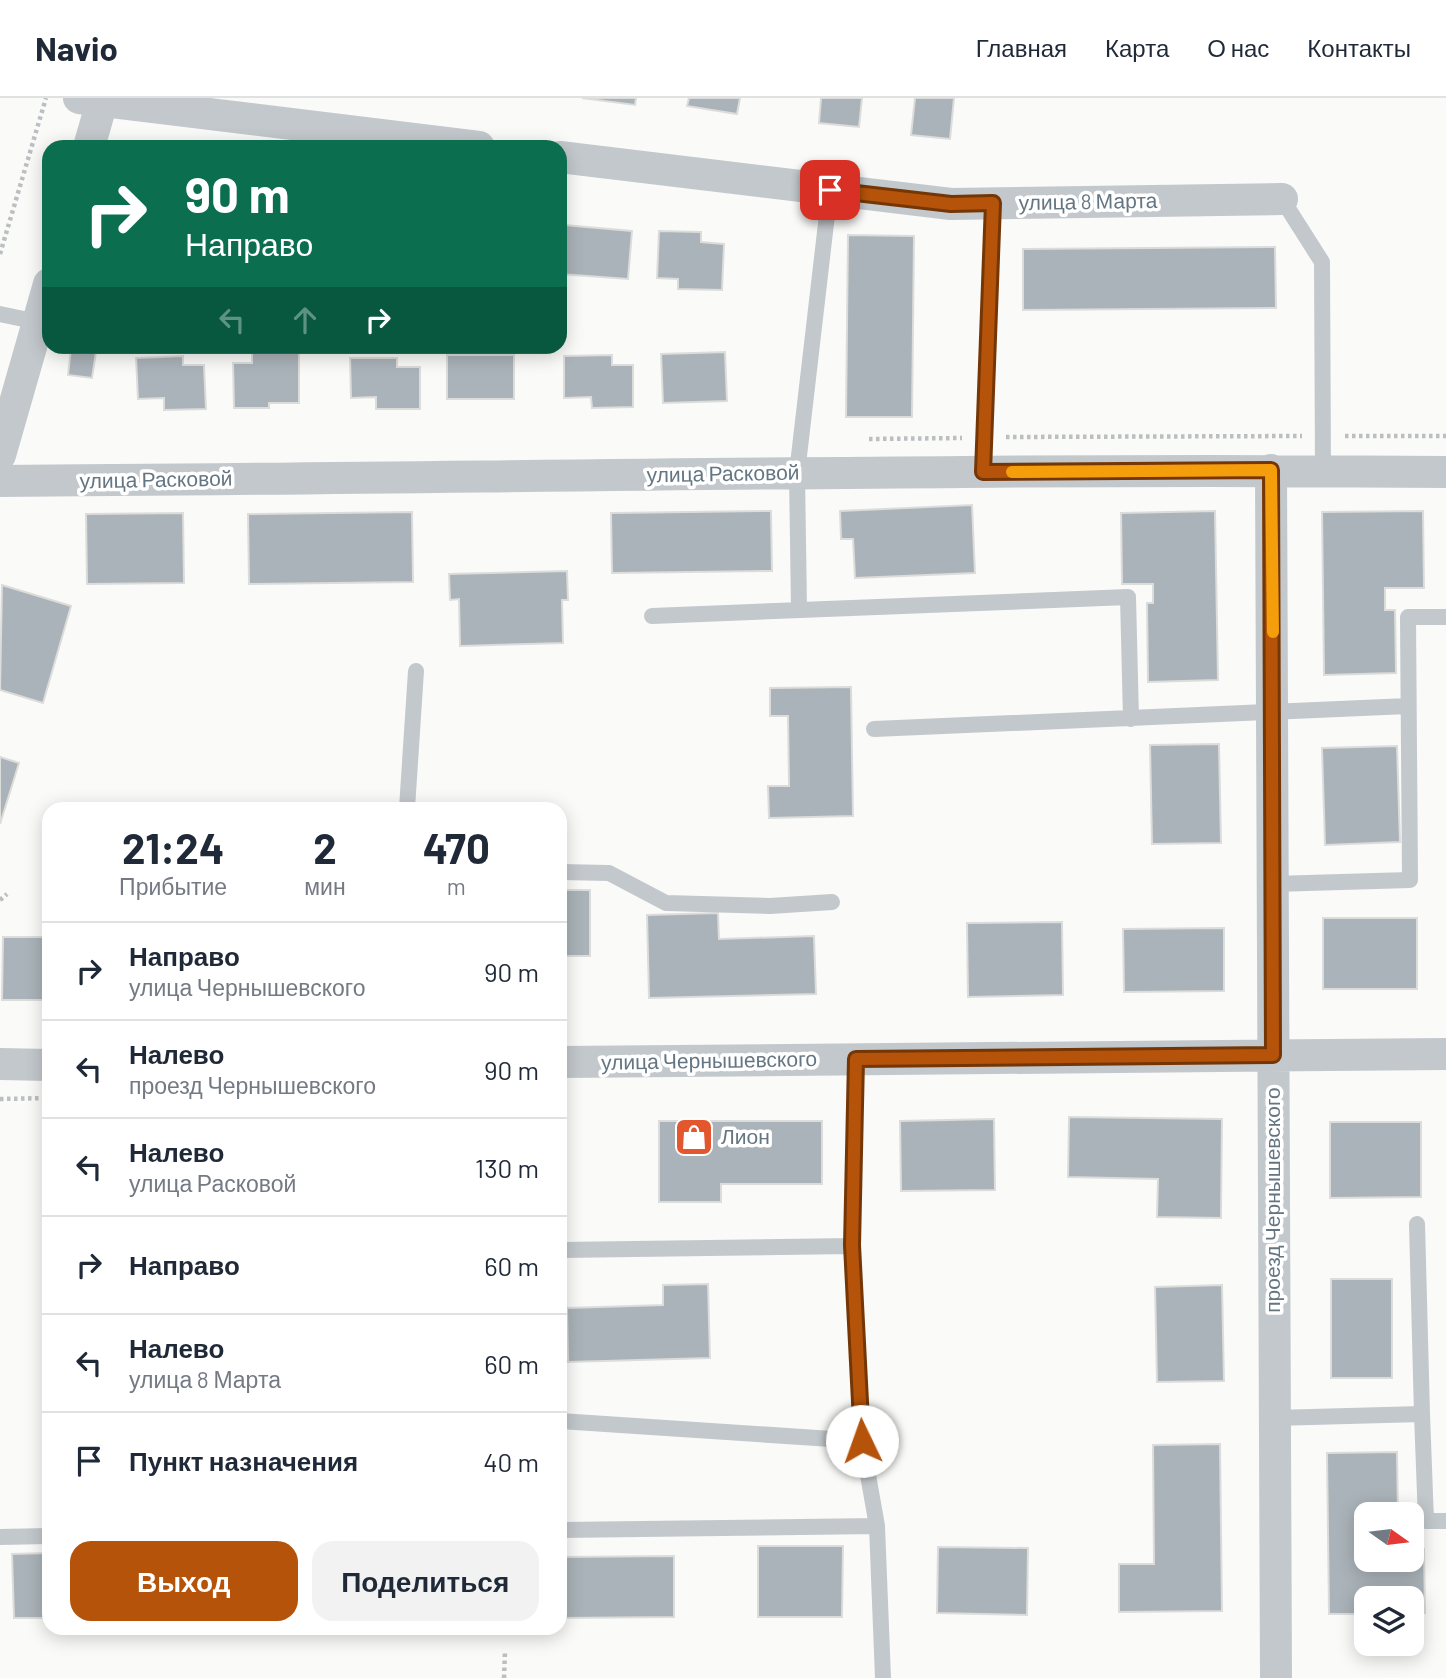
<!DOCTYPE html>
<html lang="ru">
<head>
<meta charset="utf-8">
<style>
  :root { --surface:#fff; --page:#f2f2f3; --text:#1f2937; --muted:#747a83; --line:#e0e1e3; --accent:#b45309 }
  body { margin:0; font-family:Barlow,sans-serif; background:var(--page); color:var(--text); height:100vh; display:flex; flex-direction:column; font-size:26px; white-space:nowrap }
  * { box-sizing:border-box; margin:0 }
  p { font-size:23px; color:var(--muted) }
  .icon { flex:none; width:38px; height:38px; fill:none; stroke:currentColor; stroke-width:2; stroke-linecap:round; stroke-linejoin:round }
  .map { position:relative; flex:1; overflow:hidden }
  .side { position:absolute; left:42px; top:704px; width:525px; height:833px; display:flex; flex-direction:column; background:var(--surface); border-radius:21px; box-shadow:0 4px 18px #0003 }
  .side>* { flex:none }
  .top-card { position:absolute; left:42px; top:42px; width:525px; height:214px; border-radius:21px; box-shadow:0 4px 18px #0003; background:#0b6e4f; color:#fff; overflow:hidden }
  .needle { width:46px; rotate:104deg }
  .tools { position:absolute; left:1354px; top:1404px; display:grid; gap:14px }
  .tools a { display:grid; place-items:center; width:70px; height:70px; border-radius:14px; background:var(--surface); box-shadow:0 4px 18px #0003; font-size:35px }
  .pin { position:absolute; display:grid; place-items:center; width:60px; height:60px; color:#fff; margin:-30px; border-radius:14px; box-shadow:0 4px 10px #0006 }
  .me { position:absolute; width:77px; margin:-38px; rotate:357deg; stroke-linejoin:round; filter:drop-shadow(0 0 5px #0008) }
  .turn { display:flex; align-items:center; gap:24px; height:147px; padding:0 28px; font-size:32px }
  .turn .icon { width:91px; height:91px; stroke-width:2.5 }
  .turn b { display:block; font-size:49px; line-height:60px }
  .lanes { display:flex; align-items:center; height:66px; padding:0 28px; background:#0003; justify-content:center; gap:35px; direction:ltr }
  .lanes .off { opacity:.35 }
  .eta { display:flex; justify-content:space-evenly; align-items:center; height:119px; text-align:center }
  .eta b { font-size:42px; font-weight:700; line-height:49px }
  .cta { display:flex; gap:14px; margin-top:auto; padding:14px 28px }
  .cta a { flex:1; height:80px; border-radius:21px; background:var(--accent); color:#fff; font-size:28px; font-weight:700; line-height:80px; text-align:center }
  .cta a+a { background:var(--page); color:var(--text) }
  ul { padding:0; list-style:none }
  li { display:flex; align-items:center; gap:21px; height:98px; padding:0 28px; border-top:2px solid var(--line) }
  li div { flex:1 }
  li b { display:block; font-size:26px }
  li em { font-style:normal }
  header { display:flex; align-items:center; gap:42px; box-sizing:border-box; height:98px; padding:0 35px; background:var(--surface); border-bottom:2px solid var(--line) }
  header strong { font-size:33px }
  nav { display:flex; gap:38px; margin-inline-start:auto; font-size:24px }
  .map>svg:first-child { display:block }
</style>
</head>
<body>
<header>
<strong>Navio</strong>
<nav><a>Главная</a><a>Карта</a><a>О нас</a><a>Контакты</a></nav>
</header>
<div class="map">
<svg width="1446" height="1580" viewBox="0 0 1446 1580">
  <rect width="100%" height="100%" fill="#fafaf8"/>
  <path fill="#aab3b9" stroke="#dcdcda" stroke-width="2" d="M582,0H636L635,7Z
    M689,0H740L737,16L687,8Z
    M821,0H862L859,29L819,25Z
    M915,0H954L950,41L911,37Z
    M564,127L632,133L628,181L560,176Z
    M659,133L701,134V144L724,146L722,192L678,191V181L657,180Z
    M848,137L914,138L912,319H846Z
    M1275,149L1276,210L1023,212V151Z
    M71,250L96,254L92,280L68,277Z
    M725,254L727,303L663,305L661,256Z
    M252,255H299V305H269V310H234L233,265H252Z
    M447,257H514V301H447Z
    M612,257V267H633V309L592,310L591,299L564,300V258Z
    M183,258V267H204L206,311L164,312V300L138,301L136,260Z
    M350,260H397V269H420V311H376V299L351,300Z
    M972,407L975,475L855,480L853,441H841L840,413Z
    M771,413L772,473L612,475L611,415Z
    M1215,413L1218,582L1148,584L1147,505H1153V486H1122L1121,415Z
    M1423,413L1424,490H1385V512H1395L1396,575L1324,577L1322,414Z
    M412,414L413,484L249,486L248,416Z
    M183,415L184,485L87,486L86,416Z
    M567,473L568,502H562L563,545L460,548L459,501L450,502L449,476Z
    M2,487L71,508L43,605L0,592Z
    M851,589L853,718L769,720L768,688H789L788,618H770V590Z
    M1219,646L1221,745L1152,746L1150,647Z
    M1397,648L1400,744L1325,747L1322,650Z
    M0,659L19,665L0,726Z
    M560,792H590V858H560Z
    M718,815L719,841L814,838L816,896L649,900L647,817Z
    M1323,820H1417V891H1323Z
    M1062,824L1063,897L968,899L967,825Z
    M1224,830V893L1124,894L1123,831Z
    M3,839H49V902H2Z
    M1069,1019L1222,1021L1221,1120L1157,1119L1158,1081L1068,1079Z
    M994,1021L995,1092L901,1093L900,1023Z
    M659,1023H822V1086H721V1104H659Z
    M1330,1024H1421V1099L1330,1100Z
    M1331,1181H1392V1280H1331Z
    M708,1186L710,1260L568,1264L567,1210L663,1207V1187Z
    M1222,1187L1224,1283L1157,1284L1155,1189Z
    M1220,1346L1222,1513L1119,1514V1466H1154L1153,1347Z
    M1397,1354L1398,1416H1367V1461H1412V1451H1424L1425,1515H1412V1500H1367V1516H1329L1327,1355Z
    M758,1448H843L842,1519H758Z
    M938,1449L1028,1450L1027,1517L937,1515Z
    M49,1455V1520H14L12,1456Z
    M674,1458V1519L560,1520V1459Z"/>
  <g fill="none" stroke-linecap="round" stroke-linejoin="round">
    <path stroke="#bbbfc2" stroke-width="4.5" stroke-dasharray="3.5 3.5" stroke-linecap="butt" d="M0,156L46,0
      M1345,338H1446
      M1006,339L1302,338
      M869,341L962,340
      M0,802L7,796
      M0,1001L48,1000
      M504,1580L505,1553"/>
    <path stroke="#c3c8cc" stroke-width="16" d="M1282,101L1322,164L1323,373
      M0,216L38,224
      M983,374L993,105
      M799,511L797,375L830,91
      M652,518L1128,499L1131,621
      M874,631L1408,608
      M407,710L416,573
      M560,774L609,775L666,805L770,808L832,804
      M1273,786L1410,782L1408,519H1446
      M856,961L852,1148L862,1343L877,1428L883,1580
      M1417,1126L1422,1316
      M560,1152L852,1148
      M1274,1320L1422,1316L1426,1423H1446
      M560,1323L862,1343
      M560,1432L877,1428
      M0,1439L49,1438"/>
    <path stroke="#c3c8cc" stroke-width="32" d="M79,0L479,49
      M89,49L103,0
      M560,59L951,106L1282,101
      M0,357L49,186
      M1271,372L1276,1580
      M0,383C482,380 964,370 1446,374
      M560,964L1446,956
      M0,966L49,967"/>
  </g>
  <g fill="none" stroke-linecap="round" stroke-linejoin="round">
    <defs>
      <path id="route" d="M830,92L951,106L993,105L983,374L1271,372L1273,957L856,961L852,1147L862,1343"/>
    </defs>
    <use href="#route" stroke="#753606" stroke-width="18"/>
    <use href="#route" stroke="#b45309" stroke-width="12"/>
    <path stroke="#f59e0b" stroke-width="12" d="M1012,374L1271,372L1273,534"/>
  </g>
  <defs>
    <symbol id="shop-square" viewBox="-11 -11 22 22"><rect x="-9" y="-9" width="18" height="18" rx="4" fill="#e4572e" stroke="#fff"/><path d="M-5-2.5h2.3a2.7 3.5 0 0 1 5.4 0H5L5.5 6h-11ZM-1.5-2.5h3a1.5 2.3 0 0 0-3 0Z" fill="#fff"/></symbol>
  </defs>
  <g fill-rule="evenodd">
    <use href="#shop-square" x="672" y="1017" width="44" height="44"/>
  </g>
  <g text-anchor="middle" stroke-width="7" stroke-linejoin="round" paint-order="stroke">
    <g font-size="21" fill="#657683" stroke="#fff">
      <text transform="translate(1088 104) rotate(-1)" y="7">улица 8 Марта</text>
      <text transform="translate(723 376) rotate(-1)" y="7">улица Расковой</text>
      <text transform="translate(156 382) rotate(-1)" y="7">улица Расковой</text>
      <text transform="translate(709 963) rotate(-1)" y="7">улица Чернышевского</text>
      <text transform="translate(1273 1102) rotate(-90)" y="7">проезд Чернышевского</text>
    </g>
    <g font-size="21" fill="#657683" stroke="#fff" text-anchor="start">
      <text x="721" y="1046">Лион</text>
    </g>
  </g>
</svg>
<div class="tools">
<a><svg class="needle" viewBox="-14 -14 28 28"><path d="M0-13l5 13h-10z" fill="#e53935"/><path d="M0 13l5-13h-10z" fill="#747a83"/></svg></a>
<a><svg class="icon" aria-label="layers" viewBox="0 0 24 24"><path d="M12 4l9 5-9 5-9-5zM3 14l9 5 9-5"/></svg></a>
</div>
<div class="pin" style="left:830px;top:92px;background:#d93025"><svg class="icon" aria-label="arrive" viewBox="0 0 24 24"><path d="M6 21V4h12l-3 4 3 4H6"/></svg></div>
<svg class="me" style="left:862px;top:1343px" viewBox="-20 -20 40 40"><circle r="19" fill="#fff"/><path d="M0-13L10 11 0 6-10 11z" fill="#b45309"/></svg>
<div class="top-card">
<div class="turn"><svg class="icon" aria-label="right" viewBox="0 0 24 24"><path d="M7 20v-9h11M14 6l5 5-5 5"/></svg><div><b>90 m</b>Направо</div></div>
<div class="lanes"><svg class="icon off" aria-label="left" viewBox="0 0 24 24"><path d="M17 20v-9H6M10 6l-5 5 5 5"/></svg><svg class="icon off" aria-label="ahead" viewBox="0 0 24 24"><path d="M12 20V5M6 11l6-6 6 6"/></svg><svg class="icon" aria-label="right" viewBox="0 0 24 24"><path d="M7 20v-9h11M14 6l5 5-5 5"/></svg></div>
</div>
<section class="side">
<div class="eta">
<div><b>21:24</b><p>Прибытие</p></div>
<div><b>2</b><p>мин</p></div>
<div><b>470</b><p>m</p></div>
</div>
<ul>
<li><svg class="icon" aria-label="right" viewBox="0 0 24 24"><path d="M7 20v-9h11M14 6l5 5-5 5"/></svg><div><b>Направо</b><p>улица Чернышевского</p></div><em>90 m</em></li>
<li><svg class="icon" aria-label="left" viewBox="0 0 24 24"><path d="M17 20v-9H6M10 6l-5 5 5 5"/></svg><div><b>Налево</b><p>проезд Чернышевского</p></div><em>90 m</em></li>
<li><svg class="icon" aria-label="left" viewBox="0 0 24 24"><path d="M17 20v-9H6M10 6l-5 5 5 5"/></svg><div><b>Налево</b><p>улица Расковой</p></div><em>130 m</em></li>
<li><svg class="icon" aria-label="right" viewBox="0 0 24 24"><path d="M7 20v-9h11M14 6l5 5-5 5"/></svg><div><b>Направо</b></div><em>60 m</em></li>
<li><svg class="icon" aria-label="left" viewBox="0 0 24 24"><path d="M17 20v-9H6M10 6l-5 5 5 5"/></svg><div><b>Налево</b><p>улица 8 Марта</p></div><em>60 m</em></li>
<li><svg class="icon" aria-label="arrive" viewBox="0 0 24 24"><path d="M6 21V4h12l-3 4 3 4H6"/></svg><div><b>Пункт назначения</b></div><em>40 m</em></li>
</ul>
<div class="cta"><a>Выход</a><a>Поделиться</a></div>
</section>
</div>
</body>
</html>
